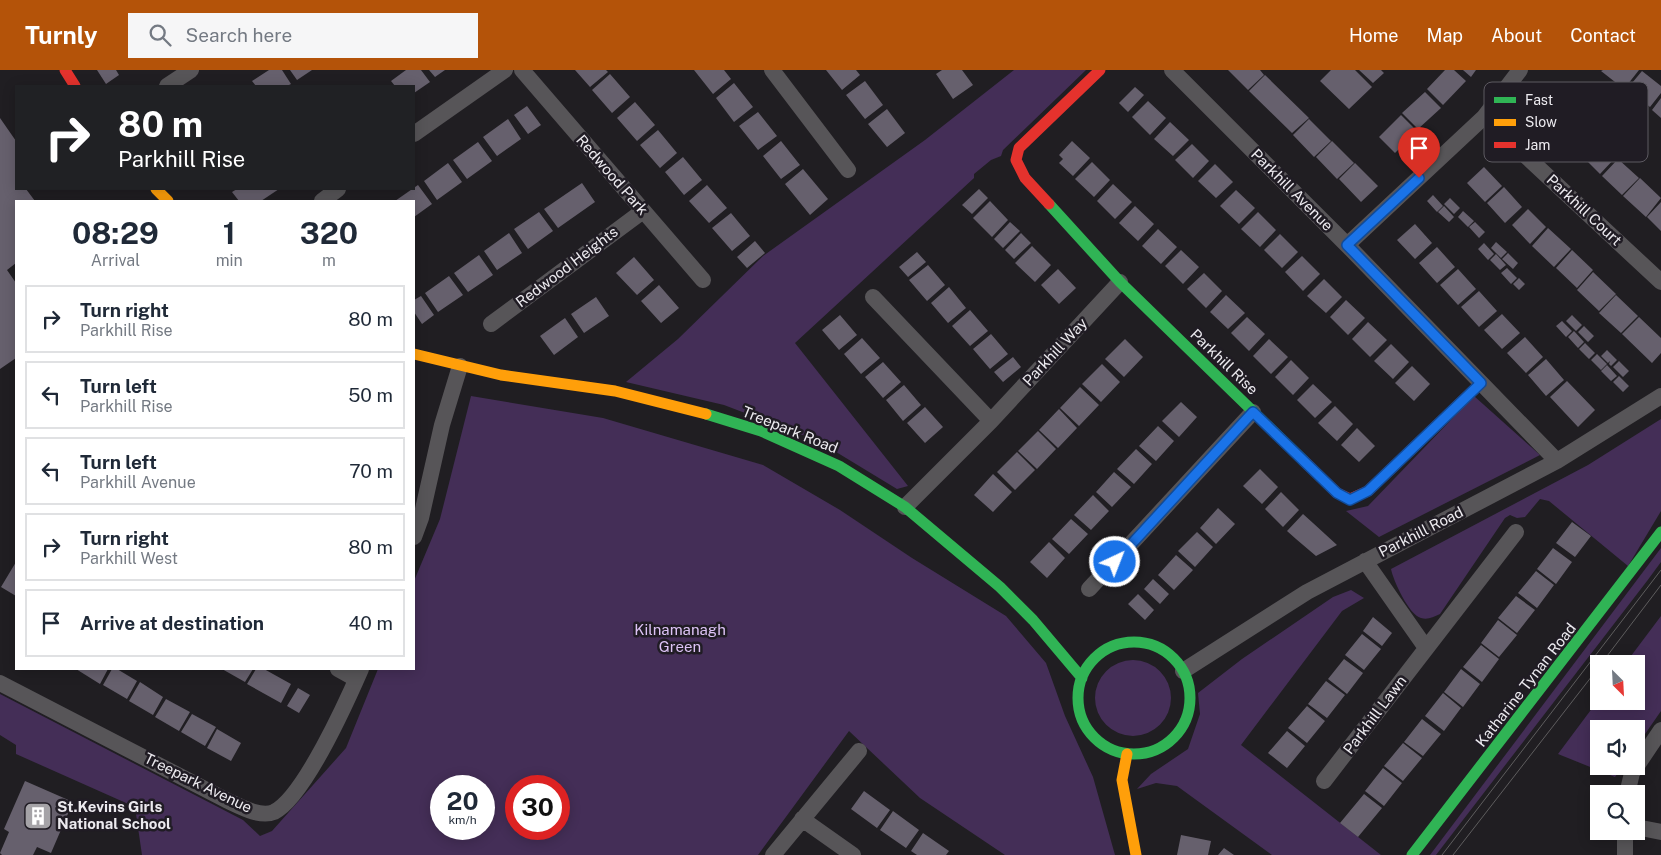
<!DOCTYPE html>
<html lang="en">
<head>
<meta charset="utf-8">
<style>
  :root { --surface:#fff; --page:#f6f6f7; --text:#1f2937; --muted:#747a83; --line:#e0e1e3; --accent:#b45309 }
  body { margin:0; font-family:"Public Sans",sans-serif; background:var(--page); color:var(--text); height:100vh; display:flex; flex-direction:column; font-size:19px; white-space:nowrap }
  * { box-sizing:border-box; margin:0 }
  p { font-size:16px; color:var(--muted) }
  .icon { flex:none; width:28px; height:28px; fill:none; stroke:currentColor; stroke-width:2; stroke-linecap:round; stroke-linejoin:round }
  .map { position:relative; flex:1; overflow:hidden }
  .drawer { position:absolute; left:15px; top:130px; width:400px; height:470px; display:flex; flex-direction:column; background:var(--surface); border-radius:0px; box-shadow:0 2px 12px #0003 }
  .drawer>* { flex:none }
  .hud { position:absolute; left:15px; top:15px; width:400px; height:105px; border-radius:0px; box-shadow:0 2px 12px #0003; background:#202124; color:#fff; overflow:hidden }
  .needle { width:32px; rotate:156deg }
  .controls { position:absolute; left:1590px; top:585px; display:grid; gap:10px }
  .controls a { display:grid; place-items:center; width:55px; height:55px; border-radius:0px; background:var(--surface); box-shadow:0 2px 12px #0003; font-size:25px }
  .speed { position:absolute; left:430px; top:705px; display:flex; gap:10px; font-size:25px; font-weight:700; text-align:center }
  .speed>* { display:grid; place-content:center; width:65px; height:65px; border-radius:50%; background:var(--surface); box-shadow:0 2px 12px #0003; line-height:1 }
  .speed small { font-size:12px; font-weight:400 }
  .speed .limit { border:8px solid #d22; background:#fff; color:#111 }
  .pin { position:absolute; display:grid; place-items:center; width:42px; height:42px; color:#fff; margin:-51px -21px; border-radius:50% 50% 50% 0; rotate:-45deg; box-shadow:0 0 5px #0007 }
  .pin .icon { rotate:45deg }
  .me { position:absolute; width:55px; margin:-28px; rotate:43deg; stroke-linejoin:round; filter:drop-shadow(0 0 4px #0008) }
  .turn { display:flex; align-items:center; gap:18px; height:105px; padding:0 20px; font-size:22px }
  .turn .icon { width:65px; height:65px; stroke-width:2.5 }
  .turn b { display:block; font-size:35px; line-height:42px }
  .eta { display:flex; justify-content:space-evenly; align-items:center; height:85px; text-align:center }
  .eta b { font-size:30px; font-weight:700; line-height:35px }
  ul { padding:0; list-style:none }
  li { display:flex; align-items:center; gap:15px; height:68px; margin:0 10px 8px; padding:0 10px; border:2px solid var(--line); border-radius:0px }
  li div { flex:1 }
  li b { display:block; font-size:19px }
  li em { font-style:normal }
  header { display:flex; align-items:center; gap:30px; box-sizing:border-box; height:70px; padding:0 25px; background:var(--accent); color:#fff }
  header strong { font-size:24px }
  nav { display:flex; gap:28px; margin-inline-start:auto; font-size:18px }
  .search { width:350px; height:45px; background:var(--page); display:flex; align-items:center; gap:12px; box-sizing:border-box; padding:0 18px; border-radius:0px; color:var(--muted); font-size:19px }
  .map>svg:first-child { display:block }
</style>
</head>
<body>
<header>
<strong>Turnly</strong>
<div class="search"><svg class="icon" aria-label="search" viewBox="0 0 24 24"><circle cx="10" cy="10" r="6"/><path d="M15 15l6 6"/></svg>Search here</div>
<nav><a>Home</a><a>Map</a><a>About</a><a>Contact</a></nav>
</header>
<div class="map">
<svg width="1661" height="785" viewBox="0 0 1661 785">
  <rect width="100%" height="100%" fill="#201e22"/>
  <path fill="#442e57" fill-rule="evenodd" d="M1014,0H1086L1003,80L1001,86L991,90L974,104V108L795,273L908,416L897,419L818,371L724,335L626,312L678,269L763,186L925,70Z
    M471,326L603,348L763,395L840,440L912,488L1006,546L1046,593L1065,646L1093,707L1115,785H1005L920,728L849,661L758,785H142L135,737L16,684V675L0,665V624L243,750L260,766L272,761L346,678L378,599H414V511L440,449ZM484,716V759H441V716ZM559,716V759H516V716Z
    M1474,326L1540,385L1379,467L1346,441L1368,436Z
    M1661,349V441L1628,496L1549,431L1540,429L1525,447L1517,448L1510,445L1505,448L1440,544C1433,547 1428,550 1421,548C1409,545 1393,510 1391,499L1588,395Z
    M1661,478V492L1647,511L1436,785H1430Z
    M1351,520L1364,528L1342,541L1241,675L1381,785H1272L1177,716L1156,713L1137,719L1151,704L1188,679L1200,644L1198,623L1242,589L1333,527Z
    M1661,546V641L1636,677V659H1599V696H1623L1615,707L1558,684L1599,629V631H1636V594H1625Z
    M1095 628a38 38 0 1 1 76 0a38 38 0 1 1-76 0Z"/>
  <path fill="#66606d" d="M97,0H116L119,5L106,14Z
    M269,0H282L291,14L287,16H256L252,11Z
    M290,0H312L297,10Z
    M406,0H421L430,12L414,23V16H395L391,11Z
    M429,0H445L435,7Z
    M575,0H606L608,2L590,17Z
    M694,0H724L731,9L713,24Z
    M826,0H856L860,5L842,20Z
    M942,0H962L973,15L953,29L936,4Z
    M1228,0H1260L1264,5L1248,20Z
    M1331,0H1355L1372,17L1349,39L1320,11Z
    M1359,0H1381L1384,3L1373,13Z
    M1445,0H1454L1466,11L1443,35L1427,19Z
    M1463,0H1476L1471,7Z
    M1603,0H1639L1624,19L1601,1Z
    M1642,1L1661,16V23L1650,37L1627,19Z
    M610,4L630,27L612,43L592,20Z
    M1265,5L1309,48L1292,63L1249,21Z
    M865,11L883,35L865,49L846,25Z
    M734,13L753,37L734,52L716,28Z
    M1135,17L1144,25L1128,42L1119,33Z
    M1425,22L1441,38L1418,59L1402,43Z
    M1661,28V48L1652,40Z
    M1148,31L1166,48L1150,65L1132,47Z
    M635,32L655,55L637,71L617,48Z
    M527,36L541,55L528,64L514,45Z
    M887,39L905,63L887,77L868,54Z
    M758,42L777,66L758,80L739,56Z
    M1401,45L1417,61L1395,83L1379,67Z
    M0,48L16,71V119H26L35,131H16V193L7,200L16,213V288L0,299Z
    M508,49L521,69L497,86L483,67Z
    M1309,49L1331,71L1314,87L1293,65Z
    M1170,52L1189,70L1173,86L1154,69Z
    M658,60L677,83L660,98L640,75Z
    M1597,68L1616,87L1600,104L1581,85Z
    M781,71L800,95L781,109L763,86Z
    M1072,71L1090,88L1073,106L1059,93L1063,89L1059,85Z
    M1332,71L1354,93L1337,109L1316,87Z
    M478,72L492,91L467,109L453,90Z
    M1192,74L1209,91L1193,108L1175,90Z
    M683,87L702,110L684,125L665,102Z
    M1618,89L1639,108L1622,125L1602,106Z
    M1092,92L1110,110L1094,127L1075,109Z
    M448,93L462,112L437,130L424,111Z
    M1355,93L1378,116L1361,132L1339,109Z
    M1215,94L1233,112L1216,128L1198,111Z
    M1484,97L1502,116L1485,132L1467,113Z
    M803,99L828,129L810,145L785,114Z
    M1640,108L1661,128L1646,147L1623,126Z
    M582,113L595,132L558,158L544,139Z
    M1113,114L1132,132L1115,149L1097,131Z
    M418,115L432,134L414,147V131H395Z
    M707,115L727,138L709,153L689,131Z
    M1504,117L1522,137L1505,153L1487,133Z
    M237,119H279L261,131H239L232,122Z
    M979,119L988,128L972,144L962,135Z
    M1236,120L1255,138L1239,154L1220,136Z
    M1433,125L1443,136L1437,142L1427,131Z
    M1450,128L1460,138L1454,144L1444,134Z
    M990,131L1008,150L992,167L973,148Z
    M1661,132V161L1647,147Z
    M1135,136L1154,154L1138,171L1119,153Z
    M1444,136L1454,147L1449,152L1438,142Z
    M1528,139L1546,157L1530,174L1512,155Z
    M1463,141L1474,151L1468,157L1458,147Z
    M539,142L553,161L528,179L514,159Z
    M1258,142L1276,160L1260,177L1241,159Z
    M731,143L750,166L732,181L712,158Z
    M1010,152L1020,161L1003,178L994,169Z
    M1475,152L1485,162L1479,168L1469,157Z
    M1415,154L1432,173L1415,189L1397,170Z
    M1548,158L1571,179L1554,197L1532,176Z
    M1158,159L1177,177L1161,194L1142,176Z
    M509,163L522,183L497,200L484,181Z
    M1021,163L1031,173L1014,189L1005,180Z
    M1280,164L1298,182L1282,198L1264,180Z
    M755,171L765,183L747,198L737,187Z
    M1496,172L1507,182L1501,188L1491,178Z
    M1484,173L1494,184L1488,190L1478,179Z
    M1032,176L1051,195L1035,212L1015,193Z
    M1437,177L1455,197L1437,213L1419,193Z
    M1181,180L1199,197L1183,214L1165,196Z
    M1572,180L1593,200L1577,218L1556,198Z
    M917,182L926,192L908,207L899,197Z
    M1508,183L1518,193L1513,199L1502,189Z
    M1496,184L1506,195L1500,200L1490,190Z
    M479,185L493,205L468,222L454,203Z
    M1302,186L1320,204L1303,221L1285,202Z
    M634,187L654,210L637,225L616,203Z
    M928,195L945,215L927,231L909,210Z
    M1507,198L1517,208L1511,214L1501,203Z
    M1058,199L1076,218L1059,234L1041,215Z
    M1458,199L1476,219L1458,235L1440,215Z
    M1593,202L1616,224L1599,241L1577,220Z
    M1204,203L1222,221L1206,238L1187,219Z
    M449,206L463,225L438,242L425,223Z
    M1519,208L1525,214L1519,220L1513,214Z
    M1324,209L1342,227L1326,243L1307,226Z
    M659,215L679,238L661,253L641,231Z
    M949,217L966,238L948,253L931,233Z
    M1479,221L1497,241L1479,257L1461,237Z
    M1226,225L1245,243L1228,259L1210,242Z
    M1616,225L1638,246L1621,263L1599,243Z
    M421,226L434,245L422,254L414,242V230Z
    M596,227L609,246L584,263L571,244Z
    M1346,230L1365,248L1348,265L1330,247Z
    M970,240L988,261L970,276L952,256Z
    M1502,244L1520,263L1502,279L1484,260Z
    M840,245L857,265L839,280L822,260Z
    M1572,245L1582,255L1576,261L1566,251Z
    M1247,247L1265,264L1249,281L1231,263Z
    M1639,247L1661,268V283L1652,293L1622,264Z
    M565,248L578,267L554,285L540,266Z
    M1562,251L1572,261L1566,267L1556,256Z
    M1368,252L1387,270L1370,287L1352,269Z
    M1584,256L1594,266L1588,272L1578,262Z
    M1574,261L1584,272L1578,278L1568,267Z
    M991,264L1008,284L990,299L973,279Z
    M1525,267L1543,287L1526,303L1507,283Z
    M862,268L880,288L861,304L844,284Z
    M1125,269L1143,287L1124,307L1105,289Z
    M1269,269L1288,287L1271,304L1253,286Z
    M1585,273L1595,283L1589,289L1579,279Z
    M1391,274L1409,292L1393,309L1374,291Z
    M1607,280L1617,290L1611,296L1609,294L1610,291L1608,293L1601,286Z
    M1597,284L1607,294L1601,300L1591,290Z
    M1013,287L1021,297L1003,312L994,302Z
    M1546,289L1564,310L1546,326L1528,305Z
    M1291,290L1309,308L1293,325L1275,307Z
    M1619,291L1629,301L1623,307L1613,297Z
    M883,292L901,312L883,328L865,307Z
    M1102,294L1120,312L1101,332L1082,314Z
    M1607,295L1617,306L1611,311L1601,301Z
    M1412,296L1430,314L1414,331L1395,313Z
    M1619,306L1629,316L1623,322L1613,312Z
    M1567,311L1595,340L1578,357L1550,327Z
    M1313,314L1332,332L1315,348L1297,330Z
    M904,315L921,335L903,351L886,330Z
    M1080,317L1099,335L1079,356L1060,338Z
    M1181,332L1197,347L1179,367L1162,351Z
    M1335,336L1353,354L1337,371L1318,353Z
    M925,337L943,357L925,373L907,353Z
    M1059,339L1077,358L1058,378L1039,360Z
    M1158,356L1174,371L1156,391L1139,376Z
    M1357,358L1375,376L1359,392L1341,375Z
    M1038,361L1056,379L1037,399L1018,381Z
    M1136,379L1152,394L1134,414L1117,399Z
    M1017,382L1035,400L1015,420L997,402Z
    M1260,399L1278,417L1262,434L1243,416Z
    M1114,402L1131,417L1112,437L1096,422Z
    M993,404L1012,422L993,442L974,425Z
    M1281,422L1299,440L1283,457L1265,439Z
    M1093,425L1109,441L1091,460L1074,445Z
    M1218,438L1235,454L1216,474L1200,458Z
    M1303,444L1313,453L1337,475L1316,486L1296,469L1287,461Z
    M1071,449L1088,464L1069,484L1052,469Z
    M1572,452L1591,466L1575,487L1556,473Z
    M1197,462L1213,477L1195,497L1178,481Z
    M1049,472L1065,488L1047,508L1030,492Z
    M1553,478L1572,492L1556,514L1537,499Z
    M1176,485L1193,500L1174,520L1158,505Z
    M16,492V526L1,517Z
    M1536,501L1554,515L1537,538L1518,523Z
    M1153,509L1169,524L1160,534L1144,519Z
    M1138,524L1154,540L1145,550L1128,534Z
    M1516,526L1535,540L1517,563L1498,548Z
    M1373,547L1392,563L1382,576L1363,561Z
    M1498,550L1517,565L1499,587L1481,573Z
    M1362,564L1381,579L1364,600L1345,585Z
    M1481,575L1499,589L1482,612L1463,597Z
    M1344,589L1363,603L1347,624L1328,609Z
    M76,599H108L100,614Z
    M112,599H117L137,611L127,629L103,615Z
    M222,599H253L245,612Z
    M256,599H264L291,614L281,633L247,614Z
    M1461,599L1480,614L1463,637L1444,622Z
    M1326,611L1345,625L1327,648L1308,634Z
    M140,612L163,627L153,645L129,631Z
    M298,618L310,625L299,643L287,636Z
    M1443,623L1461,638L1444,661L1425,646Z
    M166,629L190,642L179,661L155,647Z
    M1307,636L1325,651L1307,673L1288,658Z
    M192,644L216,657L205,676L181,662Z
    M1422,649L1441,664L1423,686L1404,672Z
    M217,659L241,673L231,691L207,678Z
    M1287,661L1305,676L1287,698L1268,683Z
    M1403,673L1422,688L1403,711L1384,696Z
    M1383,698L1402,713L1384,736L1365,721Z
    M25,711L73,732L51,783L37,777L33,785H2L0,783L9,762L4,759Z
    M864,721L890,740L877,758L851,739Z
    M1364,724L1382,738L1358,767L1340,753Z
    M893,741L919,760L906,778L880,760Z
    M923,763L949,781L946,785H917L911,781Z
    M1181,765L1211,771L1208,785H1177Z
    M1224,778L1234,785H1218Z"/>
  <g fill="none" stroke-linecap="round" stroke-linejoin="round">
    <path stroke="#575558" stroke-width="16" d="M522,0L703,210
      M772,0L848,100
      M1172,0L1347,175L1557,391
      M167,16L191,0
      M1484,47L1661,212
      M414,64L505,0
      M322,131L338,119
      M1347,175L1484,47L1520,0
      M873,227L991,351
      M491,254L643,141
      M905,437L991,351L1120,212
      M414,467L421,448L442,355L460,296
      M1365,491L1426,578
      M1089,519L1253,342
      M338,599L356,609
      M1183,601L1307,522L1557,391L1661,326
      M0,613L226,730C239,736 260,748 274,742C304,727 347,631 361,599
      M1324,711L1516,462
      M1627,724L1632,703L1661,660
      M802,749L853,785
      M1636,757L1661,762
      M773,785L859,681
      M1625,785V761"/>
    <path stroke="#30b455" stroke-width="11" d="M1049,134L1120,212L1304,391
      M706,344L761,361L839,396L905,437L1000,517L1033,550L1082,608
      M1078 628a56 56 0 1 1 112 0a56 56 0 1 1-112 0Z
      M1412,785L1661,462"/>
    <path stroke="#ff9f0a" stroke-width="11" d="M156,119L168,131
      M414,284L501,305L615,321L706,344
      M1127,684L1122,710L1136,785"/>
    <path stroke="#e5322d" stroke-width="11" d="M65,0L75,16
      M1049,134L1025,108L1016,90L1019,78L1100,0
      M1304,391L1337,423L1350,429L1368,421L1481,313"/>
    <path stroke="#5e5d5e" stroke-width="1" d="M1601,594L1661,515
      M1442,785L1661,500
      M1453,785L1599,597"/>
  </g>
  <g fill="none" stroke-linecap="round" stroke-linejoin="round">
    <defs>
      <path id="route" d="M1115,492L1253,342L1337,423L1350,430L1368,421L1481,313L1347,175L1419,108"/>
    </defs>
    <use href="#route" stroke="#114b97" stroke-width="12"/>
    <use href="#route" stroke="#1a73e8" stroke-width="9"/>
  </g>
  <defs>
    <symbol id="building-square" viewBox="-11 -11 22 22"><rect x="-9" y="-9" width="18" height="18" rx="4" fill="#a5a3a7" stroke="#201c24"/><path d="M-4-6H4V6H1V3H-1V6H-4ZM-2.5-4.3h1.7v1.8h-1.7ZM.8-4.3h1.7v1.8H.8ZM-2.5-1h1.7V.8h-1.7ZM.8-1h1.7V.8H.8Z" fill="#fff"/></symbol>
  </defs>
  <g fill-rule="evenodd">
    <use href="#building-square" x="22" y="730" width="32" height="32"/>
  </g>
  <g text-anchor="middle" stroke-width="5" stroke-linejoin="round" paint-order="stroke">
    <g font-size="15" fill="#eceaef" stroke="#201c24">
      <text transform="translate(612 105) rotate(49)" y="5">Redwood Park</text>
      <text transform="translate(1292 120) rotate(45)" y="5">Parkhill Avenue</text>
      <text transform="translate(1584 140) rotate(43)" y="5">Parkhill Court</text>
      <text transform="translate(567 197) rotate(-37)" y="5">Redwood Heights</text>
      <text transform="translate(1055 282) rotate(-47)" y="5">Parkhill Way</text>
      <text transform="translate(1224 292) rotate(44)" y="5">Parkhill Rise</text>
      <text transform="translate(790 360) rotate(22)" y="5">Treepark Road</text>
      <text transform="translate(1421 462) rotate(-27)" y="5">Parkhill Road</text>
      <text transform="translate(1526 615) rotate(-52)" y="5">Katharine Tynan Road</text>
      <text transform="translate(1375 645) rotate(-53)" y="5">Parkhill Lawn</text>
      <text transform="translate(198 713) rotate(26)" y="5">Treepark Avenue</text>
    </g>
    <g font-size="15" fill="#ddc3f6" stroke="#201c24">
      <text x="680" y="565">Kilnamanagh<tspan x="680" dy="17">Green</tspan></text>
    </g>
    <g font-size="15" font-weight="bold" fill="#eceaef" stroke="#201c24" text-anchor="start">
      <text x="57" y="742">St.Kevins Girls<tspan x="57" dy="17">National School</tspan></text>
    </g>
  </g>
  <rect x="1484" y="12" width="164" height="80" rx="8" fill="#201c24" stroke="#5d5a61" stroke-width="1"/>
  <rect x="1494" y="27" width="22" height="6" fill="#30b455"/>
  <rect x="1494" y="49" width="22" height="7" fill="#ff9f0a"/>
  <rect x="1494" y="72" width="22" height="6" fill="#e5322d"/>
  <g font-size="14" fill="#eceaef">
    <text x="1525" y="35">Fast</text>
    <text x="1525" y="57">Slow</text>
    <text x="1525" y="80">Jam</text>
  </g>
</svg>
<div class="controls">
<a><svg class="needle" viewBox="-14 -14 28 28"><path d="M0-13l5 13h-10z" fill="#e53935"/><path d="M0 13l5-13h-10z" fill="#747a83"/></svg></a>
<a><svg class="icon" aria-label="sound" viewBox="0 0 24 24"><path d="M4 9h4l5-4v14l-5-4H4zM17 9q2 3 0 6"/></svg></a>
<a><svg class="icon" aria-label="search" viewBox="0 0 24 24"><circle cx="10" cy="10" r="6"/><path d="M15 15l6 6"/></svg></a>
</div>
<div class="speed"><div>20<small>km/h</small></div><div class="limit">30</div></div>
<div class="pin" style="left:1419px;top:108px;background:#d93025"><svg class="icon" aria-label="arrive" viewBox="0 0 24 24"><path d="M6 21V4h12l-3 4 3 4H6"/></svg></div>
<svg class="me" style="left:1115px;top:492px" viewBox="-20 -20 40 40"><circle r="17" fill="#1a73e8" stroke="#fff" stroke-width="3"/><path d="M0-11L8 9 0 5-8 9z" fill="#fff"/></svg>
<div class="hud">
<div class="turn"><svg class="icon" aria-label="right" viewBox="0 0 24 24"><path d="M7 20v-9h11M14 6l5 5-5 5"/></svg><div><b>80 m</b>Parkhill Rise</div></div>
</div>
<section class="drawer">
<div class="eta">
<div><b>08:29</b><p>Arrival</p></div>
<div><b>1</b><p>min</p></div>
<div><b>320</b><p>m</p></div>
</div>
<ul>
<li><svg class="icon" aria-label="right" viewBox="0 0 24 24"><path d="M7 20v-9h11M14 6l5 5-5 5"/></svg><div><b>Turn right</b><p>Parkhill Rise</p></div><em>80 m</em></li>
<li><svg class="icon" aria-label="left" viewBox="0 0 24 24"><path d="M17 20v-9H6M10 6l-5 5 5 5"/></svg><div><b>Turn left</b><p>Parkhill Rise</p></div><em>50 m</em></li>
<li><svg class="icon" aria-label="left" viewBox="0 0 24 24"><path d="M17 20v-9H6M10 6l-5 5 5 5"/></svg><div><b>Turn left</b><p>Parkhill Avenue</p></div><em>70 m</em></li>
<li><svg class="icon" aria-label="right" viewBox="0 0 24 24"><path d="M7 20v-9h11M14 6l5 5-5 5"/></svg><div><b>Turn right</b><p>Parkhill West</p></div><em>80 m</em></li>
<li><svg class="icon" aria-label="arrive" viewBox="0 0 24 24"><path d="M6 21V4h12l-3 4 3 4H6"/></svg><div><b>Arrive at destination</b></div><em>40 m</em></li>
</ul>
</section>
</div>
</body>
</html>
